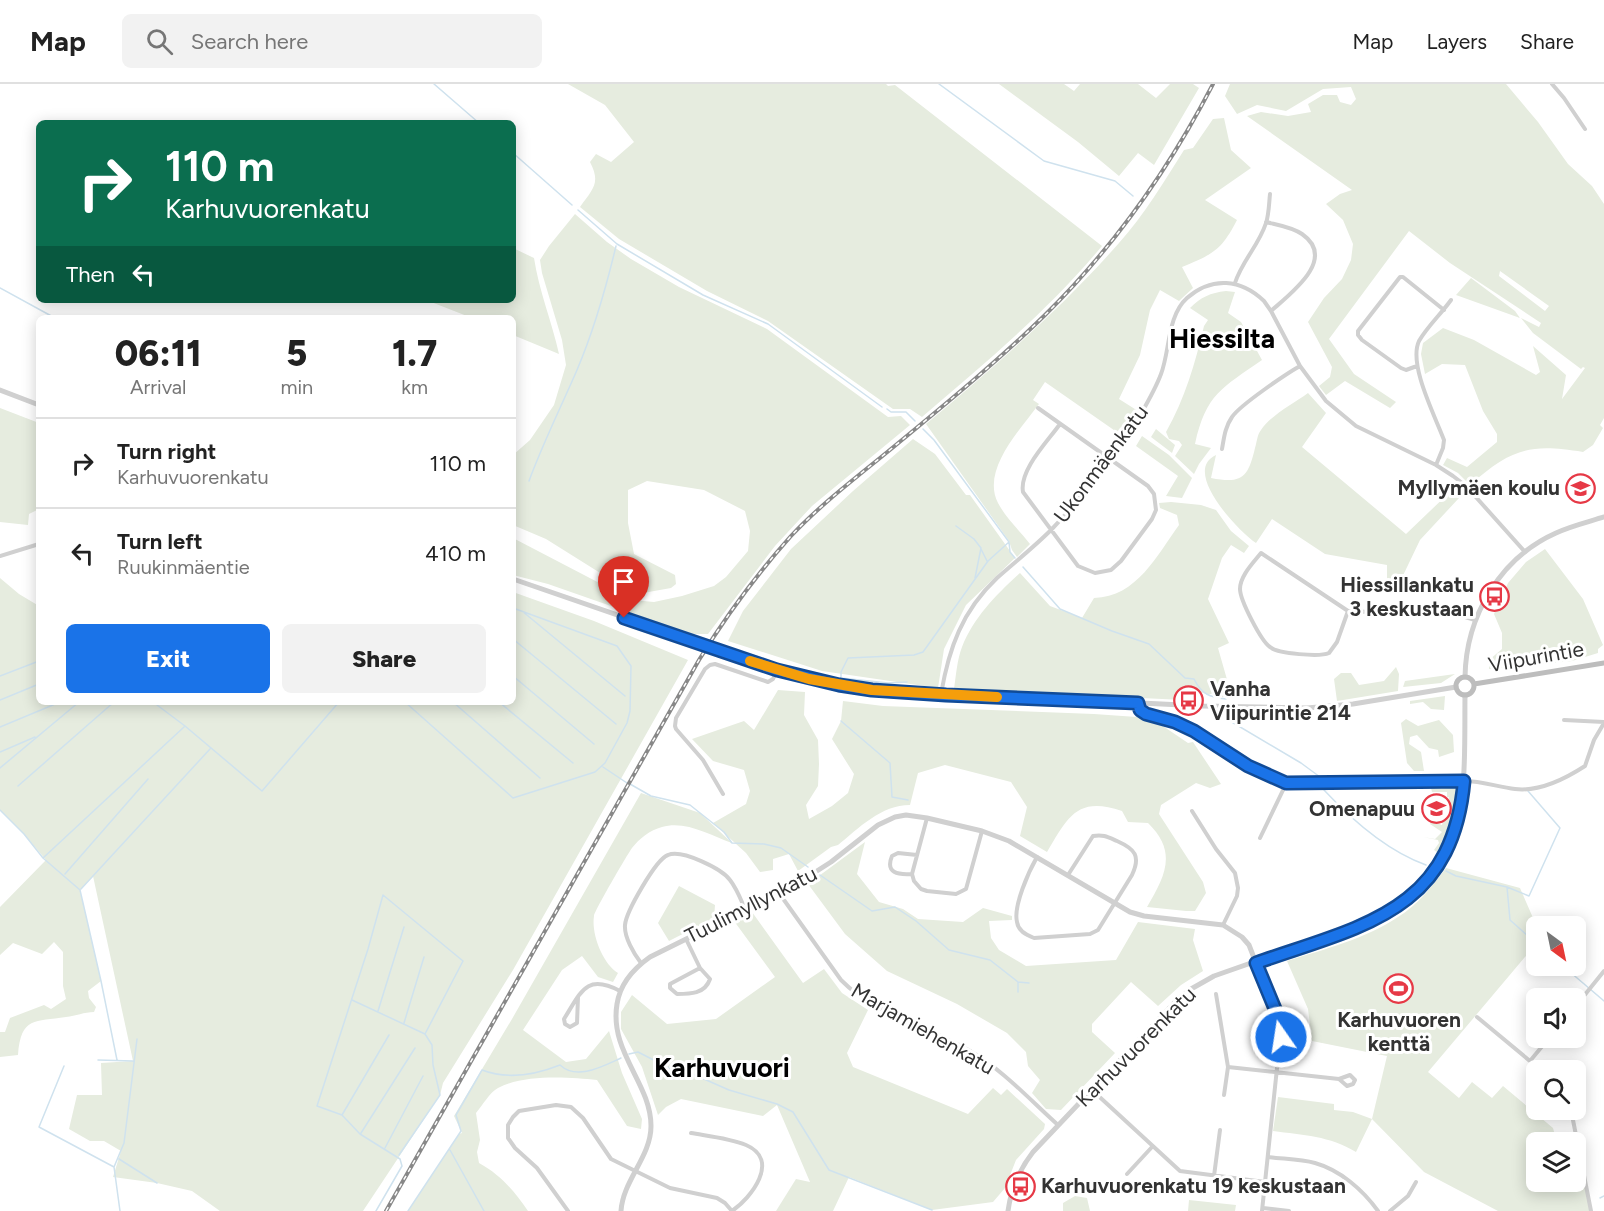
<!DOCTYPE html>
<html lang="en">
<head>
<meta charset="utf-8">
<style>
  :root { --surface:#fff; --page:#f2f2f2; --text:#222; --muted:#767676; --line:#e0e0e0; --accent:#1a73e8 }
  body { margin:0; font-family:Figtree,sans-serif; background:var(--page); color:var(--text); height:100vh; display:flex; flex-direction:column; font-size:22px; white-space:nowrap }
  * { box-sizing:border-box; margin:0 }
  p { font-size:20px; color:var(--muted) }
  .icon { flex:none; width:33px; height:33px; fill:none; stroke:currentColor; stroke-width:2; stroke-linecap:round; stroke-linejoin:round }
  .map { position:relative; flex:1; overflow:hidden }
  .details { position:absolute; left:36px; top:231px; width:480px; height:390px; display:flex; flex-direction:column; background:var(--surface); border-radius:9px; box-shadow:0 3px 15px #0003 }
  .details>* { flex:none }
  .hud { position:absolute; left:36px; top:36px; width:480px; height:183px; border-radius:9px; box-shadow:0 3px 15px #0003; background:#0b6e4f; color:#fff; overflow:hidden }
  .needle { width:39px; rotate:147deg }
  .buttons { position:absolute; left:1526px; top:832px; display:grid; gap:12px }
  .buttons a { display:grid; place-items:center; width:60px; height:60px; border-radius:9px; background:var(--surface); box-shadow:0 3px 15px #0003; font-size:30px }
  .pin { position:absolute; display:grid; place-items:center; width:51px; height:51px; color:#fff; margin:-62px -26px; border-radius:50% 50% 50% 0; rotate:-45deg; box-shadow:0 0 6px #0007 }
  .pin .icon { rotate:45deg }
  .me { position:absolute; width:66px; margin:-33px; rotate:347deg; stroke-linejoin:round; filter:drop-shadow(0 0 4px #0008) }
  .turn { display:flex; align-items:center; gap:21px; height:126px; padding:0 30px; font-size:27px }
  .turn .icon { width:78px; height:78px; stroke-width:2.5 }
  .turn b { display:block; font-size:42px; line-height:51px }
  .then { display:flex; align-items:center; height:57px; padding:0 30px; background:#0003; gap:12px; font-size:22px }
  .eta { display:flex; justify-content:space-evenly; align-items:center; height:102px; text-align:center }
  .eta b { font-size:36px; font-weight:800; line-height:42px }
  .primary-button { display:flex; gap:12px; margin-top:auto; padding:12px 30px }
  .primary-button a { flex:1; height:69px; border-radius:9px; background:var(--accent); color:#fff; font-size:24px; font-weight:800; line-height:69px; text-align:center }
  .primary-button a+a { background:var(--page); color:var(--text) }
  ul { padding:0; list-style:none }
  li { display:flex; align-items:center; gap:18px; height:90px; padding:0 30px; border-top:2px solid var(--line) }
  li div { flex:1 }
  li b { display:block; font-size:22px }
  li em { font-style:normal }
  header { display:flex; align-items:center; gap:36px; box-sizing:border-box; height:84px; padding:0 30px; background:var(--surface); border-bottom:2px solid var(--line) }
  header strong { font-size:28px }
  nav { display:flex; gap:33px; margin-inline-start:auto; font-size:21px }
  .search { width:420px; height:54px; background:var(--page); display:flex; align-items:center; gap:15px; box-sizing:border-box; padding:0 21px; border-radius:9px; color:var(--muted); font-size:22px }
  .map>svg:first-child { display:block }
</style>
</head>
<body>
<header>
<strong>Map</strong>
<div class="search"><svg class="icon" aria-label="search" viewBox="0 0 24 24"><circle cx="10" cy="10" r="6"/><path d="M15 15l6 6"/></svg>Search here</div>
<nav><a>Map</a><a>Layers</a><a>Share</a></nav>
</header>
<div class="map">
<svg width="1604" height="1127" viewBox="0 0 1604 1127">
  <rect width="100%" height="100%" fill="#fff"/>
  <path fill="#e6ecdf" fill-rule="evenodd" d="M568,0H886L888,2L895,1L1102,162C1047,228 986,278 922,333L910,325H893L768,237L707,207L619,155L580,123C593,105 601,99 590,78L596,70L611,78L634,58L605,21Z
    M999,0H1064L1074,7L1080,0H1138L1156,14L1170,0H1193L1199,4L1154,81L1138,69L1119,92L1078,58Z
    M1230,0H1506L1538,38L1568,80L1592,102L1604,120V334L1600,341L1603,344L1593,361L1583,368C1529,359 1511,365 1470,401L1458,389L1443,381L1447,374L1467,383L1497,358V350L1483,327L1465,281L1442,280L1425,290L1421,270L1423,259L1443,244L1474,256L1536,291L1540,288L1533,262L1566,291L1562,315L1585,284L1583,283L1581,285L1533,249L1521,234L1539,243L1541,239L1450,179L1409,147L1329,255L1354,290L1396,318L1390,324L1345,297L1326,311L1319,302L1330,293L1332,283L1308,238L1324,214L1342,195L1351,176L1353,160L1343,136L1326,120L1340,110L1352,106L1247,32L1261,28L1288,32L1311,28L1308,20L1323,11H1337L1340,18L1351,21L1356,15L1351,3L1323,5L1286,27L1257,21L1237,30L1225,12ZM1500,187L1549,222L1545,227L1499,192Z
    M1224,34L1231,66L1251,84L1205,116L1237,136C1221,167 1213,170 1182,183L1193,204L1179,217L1160,206L1150,226L1140,271L1119,315L1138,327L1121,351L1045,298L1033,316L1039,320C1020,346 981,386 998,419C1006,434 1020,447 1030,460L1017,473L1012,466L1009,457L926,340C994,283 1060,226 1119,159C1144,131 1164,98 1184,66L1193,64L1213,35Z
    M575,130L607,158L631,175L679,203L767,245L888,333L901,332L910,341L812,422L775,462L708,550H691L548,500L513,491V454L632,516L654,518L682,512L714,502L726,493L748,467L750,447L745,427L704,406L647,397L628,406V439L634,470L675,491L676,500L671,504L643,509L621,502L546,455L513,441V371L530,356L554,321L566,281L562,256L542,189L540,176L549,162Z
    M513,164L534,174C539,207 552,238 559,270L513,251V234H472L426,216H513Z
    M1471,194L1515,227L1520,234L1456,211Z
    M1226,207L1235,208L1228,229L1241,238L1262,276C1222,304 1206,310 1195,360L1211,364L1199,380L1194,390L1175,372L1182,361L1179,357L1169,355L1166,348C1185,314 1195,280 1204,242L1208,236L1190,224C1201,213 1210,209 1226,207Z
    M1308,309L1326,329L1302,363L1406,450L1453,405L1459,410V414L1420,456L1397,504L1387,502V481L1325,470L1272,435L1256,459C1238,447 1181,387 1216,371L1211,394C1242,400 1248,394 1255,364C1257,358 1257,351 1261,346C1271,331 1293,320 1308,309Z
    M0,324L39,339V425L29,430L28,441L0,438Z
    M1156,345L1175,361L1172,369L1151,353Z
    M1142,352L1169,371L1192,394L1182,414L1166,412L1178,392L1136,362Z
    M913,355L935,370L966,411H970L1015,474L966,521L944,565L938,604L822,587L728,557L743,527L791,465L853,407Z
    M1171,418L1201,421L1216,426L1231,447L1249,462L1244,469L1231,461L1222,474L1208,515L1229,559L1218,564L1232,613H1214L1213,609L1208,611L1201,608L1203,613L1183,616L954,605C956,592 957,576 962,563C974,533 996,511 1020,489L1050,522L1082,534L1094,514C1137,513 1157,471 1179,441L1177,431L1160,424L1159,419Z
    M1545,465L1583,515L1603,561L1598,565V569L1572,577L1489,585V576L1502,565V549L1494,530L1508,499L1526,478Z
    M0,494L19,510L39,522V618H513V508L594,537L688,576L513,886L443,999L440,1011L363,1127H220L192,1107L157,1099L113,1093L121,1067L104,1057H90L69,1045L77,1011H102L101,979L133,977L93,792L80,806L101,897L88,907L89,914L96,923L94,928C84,928 76,932 66,933C35,938 21,932 18,971L0,973V948H5L10,934L44,921L51,925L66,915L63,902V868L54,858L42,870L13,859L0,871V823L46,776L24,750L0,726Z
    M1396,583L1399,590L1398,607L1337,617L1334,595L1341,589H1351L1359,601L1384,597Z
    M1455,590L1441,599L1403,603L1405,597Z
    M778,606L805,608L804,631L818,656L819,680L818,702L806,721L809,735L832,722L848,709L854,690L832,655L841,637L843,617L883,622L1094,630L1151,634L1188,659L1193,658L1221,700L1210,704L1196,699L1161,721L1159,730L1203,798L1206,809L1195,827H1186L1147,823C1165,792 1178,768 1148,739L1128,738L1122,727C1077,712 1068,733 1047,768L1020,752L1027,723L1011,698L945,681L918,689L910,721C881,721 859,744 838,761L831,763L798,787L789,770L773,775V786L760,788L746,769L713,739L746,720L750,707L744,686L713,677L692,655L744,637L754,646Z
    M1445,612L1444,626L1431,625L1423,618L1410,620V617Z
    M1406,635L1418,642L1439,636L1453,651L1454,668L1439,673L1438,666L1429,664L1417,651L1410,653L1409,660L1421,668L1424,687H1414L1407,679L1401,639Z
    M1453,702L1457,706C1455,728 1448,749 1438,769L1434,766L1439,759L1438,756L1423,753L1435,755L1442,748L1430,740L1432,737L1442,741L1449,713H1447V708H1432L1431,704Z
    M641,709L700,729L732,759C710,751 685,736 662,743C650,746 639,755 632,764C627,771 595,826 594,832C591,850 603,880 618,889L613,898L598,893L582,872L562,886L523,946L566,978L586,975L609,947L622,989L642,1035L641,1045L627,1042L597,996C569,993 524,990 498,1004C490,1008 482,1022 476,1029L480,1056L477,1068L479,1079C501,1091 514,1107 528,1127H408L459,1050L462,1049L454,1032L512,935Z
    M865,758L857,790L879,818L903,825L918,835L963,838L983,824L1012,832V836L989,837L991,854L999,866L1026,882L1116,876L1138,838L1195,845L1193,856L1203,887L1181,901L1158,922L1131,898L1092,940V948L1115,969L1061,1026L1046,1025L1032,1009L1040,996L1028,982L1026,968L1007,949L957,920L887,887L845,850L808,800Z
    M1446,784L1520,804L1537,843L1536,860L1428,988L1459,1014L1472,998L1492,1014L1503,1002L1553,1044L1557,1059H1536V1098H1575V1085L1581,1084L1590,1127H1498L1424,1088L1372,1035L1356,1068C1330,1052 1303,1051 1273,1047L1278,1013L1334,1020V1026L1353,1028L1372,1035L1387,972L1312,957L1308,925L1287,877C1325,865 1365,855 1398,833C1418,821 1432,802 1446,784Z
    M679,802L715,821L714,834L669,857L658,839Z
    M752,828L803,899L824,885L842,909L868,926L847,969L853,983L968,1030L993,1004L1001,1011L1007,1005L1045,1040L1044,1045L1016,1076L1005,1104L993,1118L932,1126L849,1093L833,1127H776L796,1095L810,1098L777,1021L763,1032L681,1015L666,1023L658,1031L642,983L621,945V928L632,911L667,940L716,935L775,893L734,837Z
    M1075,1112L1087,1114L1090,1127H1063V1119Z
    M1189,1116L1236,1121L1235,1127H1188Z"/>
  <g fill="none" stroke-linecap="round" stroke-linejoin="round">
    <path stroke="#cfe2ee" stroke-width="1.5" d="M434,0L479,39
      M939,0L1044,77L1115,97L1133,112
      M513,69L572,121
      M578,126L617,160L703,211L768,240L882,323
      M0,204L55,234
      M887,325L891,328H906L915,337
      M923,345L934,356L1009,458L1010,468L1015,474
      M529,397C543,359 561,323 577,286C594,246 606,204 616,162
      M956,442L974,455L981,464L975,494
      M981,465L987,477
      M1023,483L1060,525L1112,547L1149,560L1185,594L1194,595C1202,611 1210,613 1226,615
      M522,527L625,612
      M513,555L616,640
      M0,592L39,577
      M513,592L594,660
      M907,598L888,599L841,594V588L848,574L914,571L923,568L988,477L1009,458
      M0,616L39,600
      M153,618L185,642L262,707L339,618
      M405,618L513,714L595,688L605,679L627,639L630,627L631,582L617,562L513,524
      M453,618L540,694
      M499,618L573,679
      M1225,634L1301,679L1320,693
      M841,637L890,679L892,713L908,716
      M0,643L60,618
      M0,668L35,653
      M603,683L627,699
      M0,684L79,618
      M630,700L651,712L690,721L724,748L732,759L764,760L781,764L808,783
      M18,702L114,618
      M1324,706C1351,735 1387,767 1426,781
      M0,726L24,750L43,774L80,806L101,897L117,976
      M43,774L184,643
      M1446,787L1456,792L1507,803L1510,836L1536,859
      M65,790L148,695
      M820,791L872,827L895,823L916,837L949,866L990,876L1018,898L1029,899
      M1507,803L1529,812L1560,744L1528,707
      M81,805L210,665
      M1563,882L1604,917
      M1018,899V908
      M352,916L425,950L432,961L433,981L440,1011L399,1071
      M378,927L404,843
      M404,939L424,873
      M629,970L638,968L677,988H688L729,1006L777,1020L793,1028L829,1086L932,1126
      M98,976L133,977
      M64,982L39,1043L114,1083
      M342,1031L389,951
      M361,1049L415,964
      M385,1064L423,992
      M450,1066L484,1127
      M119,1075L157,1099
      M1600,1114L1604,1112
      M120,1127L114,1083L124,1059L137,955
      M376,1127L402,1082L400,1075L360,1050L342,1031L317,1022L368,865L383,811L463,877L425,950
      M408,1127L461,1047L456,1031L482,986C508,996 535,991 560,981C577,997 603,982 621,974"/>
    <path stroke="#d0d0d0" stroke-width="4" d="M1552,0L1564,14L1585,45
      M1266,138C1278,141 1292,143 1302,150C1338,175 1290,210 1271,227
      M1235,199C1242,177 1259,161 1266,139C1269,130 1269,119 1270,110
      M1417,282L1406,286L1401,284L1362,256L1358,251V247L1400,193H1403L1444,226
      M1038,324L1148,402L1154,410L1156,426L1152,435L1121,477L1111,486L1095,489L1078,482L1023,408C1019,386 1048,357 1060,340
      M1222,365C1224,354 1225,343 1232,333C1240,321 1286,290 1300,282
      M1436,381L1443,364L1444,356C1435,332 1408,280 1419,257C1427,243 1441,230 1451,216
      M0,472L39,460
      M1348,527L1337,558L1329,569C1320,573 1278,570 1270,563C1261,557 1240,516 1240,505C1240,492 1253,479 1261,469L1348,527L1462,532L1475,536
      M941,610C949,564 962,527 997,494C1015,478 1034,463 1051,446C1081,415 1115,371 1138,335C1146,321 1155,306 1161,290C1170,267 1167,232 1187,214C1212,192 1241,195 1264,217L1271,227L1300,282L1326,317L1356,342L1436,381L1453,392L1466,402L1525,468
      M1138,619L1140,626L1146,630L1175,638L1194,647L1248,682L1286,700L1464,697C1482,697 1498,703 1515,705C1539,708 1565,695 1585,682L1594,656L1604,639
      M1564,636L1604,638
      M723,710L703,676L676,645L675,642L676,634L705,585L710,581L715,580L768,598L773,595L777,586
      M1192,727L1216,765L1235,789L1238,804L1237,812L1223,841
      M927,734L912,790L914,797L921,805L927,807L956,810L966,805L982,747
      M1260,754L1286,700
      M1037,773C1029,787 1013,822 1017,838C1018,847 1026,851 1034,854L1090,850L1098,846L1132,791C1141,772 1135,765 1117,757C1108,753 1103,750 1093,752L1068,791
      M912,790C898,791 885,789 892,772L898,769L917,771
      M779,809L841,896C874,930 929,943 970,967C1003,986 1030,1016 1058,1041
      M686,855L700,884L670,900V904L677,910C690,910 705,910 710,895L700,884
      M641,879C634,870 624,853 625,841C626,828 656,775 668,771C682,765 722,785 730,796C737,805 741,816 745,825
      M1256,879L1280,937L1281,946L1262,1127
      M1216,910L1228,983L1224,1011
      M578,913L577,939L570,943L565,940L564,935C581,908 586,889 620,907
      M1575,923L1604,887
      M1477,933L1542,987
      M1530,977L1549,954
      M1228,983L1339,995L1350,991L1355,996L1353,1000L1347,1002L1339,995
      M1092,1006L1180,1087L1265,1098
      M1571,1026L1591,1127
      M691,1049C708,1052 729,1054 746,1061C781,1076 751,1114 732,1127
      M1268,1073C1283,1075 1300,1075 1315,1079C1340,1086 1363,1106 1378,1127
      M1127,1090L1152,1063
      M1214,1092L1220,1046
      M1263,1124L1289,1127
      M568,1127L537,1084L515,1064L508,1054V1041L513,1033L519,1027L556,1021L571,1023L583,1034L611,1075L670,1104L717,1114L725,1119L732,1127
      M1390,1127L1408,1112L1416,1098"/>
    <path stroke="#d0d0d0" stroke-width="5" d="M0,306L39,321
      M513,495L777,586L839,601L872,606L1203,622L1307,624L1353,620L1456,603
      M1465,593C1466,532 1500,474 1556,449C1571,442 1588,438 1604,433
      M621,1127C623,1096 651,1073 651,1042C651,999 609,968 617,920C620,900 633,885 650,873L795,801L831,778L878,741L895,733L906,731L927,734L982,747L1009,757L1130,828L1144,832L1223,841L1242,853L1249,861L1256,879
      M1008,1127C1011,1104 1019,1086 1033,1068L1178,915L1191,905L1214,892L1379,834C1473,779 1464,706 1465,611"/>
    <path stroke="#bdbdbd" stroke-width="5" d="M1456 602a9 9 0 1 1 18 0a9 9 0 1 1-18 0Z
      M1474,600L1604,579"/>
    <defs>
      <path id="rail" d="M386,1127L699,576C726,532 757,490 791,452C821,420 857,393 891,365C943,322 997,278 1045,231C1114,163 1169,85 1213,0"/>
    </defs>
    <use href="#rail" stroke="#888" stroke-width="4"/>
    <use href="#rail" stroke="#fff" stroke-width="1.5" stroke-dasharray="4.5" stroke-linecap="butt"/>
  </g>
  <g fill="none" stroke-linecap="round" stroke-linejoin="round">
    <defs>
      <path id="route" d="M624,534L777,586L839,601L872,606L946,611L1138,619L1140,626L1146,630L1175,638L1194,647L1248,682L1286,699L1464,697C1452,829 1361,842 1256,879L1280,937L1281,953"/>
    </defs>
    <use href="#route" stroke="#114b97" stroke-width="15"/>
    <use href="#route" stroke="#1a73e8" stroke-width="10"/>
    <path stroke="#f59e0b" stroke-width="10" d="M750,577L809,595L872,606L997,613"/>
  </g>
  <defs>
    <symbol id="school-ring" viewBox="-11 -11 22 22"><circle r="9.5" fill="#fff" stroke="#e63946" stroke-width="1.5"/><path d="M0-5L7-2L0 1L-7-2ZM-4 1L0 2.5L4 1V4Q0 6-4 4Z" fill="#e63946"/></symbol>
    <symbol id="bus-ring" viewBox="-11 -11 22 22"><circle r="9.5" fill="#fff" stroke="#e63946" stroke-width="1.5"/><path d="M-5-6H5V4H4V6H2V4H-2V6H-4V4H-5ZM-3.5-4V0h7V-4ZM-3.5 1.2v1.5H-2V1.2ZM2 1.2v1.5H3.5V1.2Z" fill="#e63946"/></symbol>
    <symbol id="stadium-ring" viewBox="-11 -11 22 22"><circle r="9.5" fill="#fff" stroke="#e63946" stroke-width="1.5"/><path d="M0-5a6.5 5 0 1 0 0 10a6.5 5 0 1 0 0-10ZM-3.5-1.8h7v3.6h-7Z" fill="#e63946"/></symbol>
  </defs>
  <g fill-rule="evenodd">
    <use href="#school-ring" x="1564" y="388" width="33" height="33"/>
    <use href="#bus-ring" x="1478" y="496" width="33" height="33"/>
    <use href="#bus-ring" x="1172" y="600" width="33" height="33"/>
    <use href="#school-ring" x="1420" y="708" width="33" height="33"/>
    <use href="#stadium-ring" x="1382" y="888" width="33" height="33"/>
    <use href="#bus-ring" x="1004" y="1086" width="33" height="33"/>
  </g>
  <g text-anchor="middle" stroke-width="6" stroke-linejoin="round" paint-order="stroke">
    <g font-size="21" fill="#333" stroke="#fff">
      <text transform="translate(1101 380) rotate(-53)" y="7">Ukonmäenkatu</text>
      <text transform="translate(1536 573) rotate(-10)" y="7">Viipurintie</text>
      <text transform="translate(751 821) rotate(-27)" y="7">Tuulimyllynkatu</text>
      <text transform="translate(923 945) rotate(30)" y="7">Marjamiehenkatu</text>
      <text transform="translate(1136 963) rotate(-45)" y="7">Karhuvuorenkatu</text>
    </g>
    <g font-size="21" font-weight="bold" fill="#333" stroke="#fff" text-anchor="end">
      <text x="1560" y="411">Myllymäen koulu</text>
      <text x="1474" y="508">Hiessillankatu<tspan x="1474" dy="24">3 keskustaan</tspan></text>
      <text x="1210" y="612" text-anchor="start">Vanha<tspan x="1210" dy="24">Viipurintie 214</tspan></text>
      <text x="1415" y="732">Omenapuu</text>
      <text x="1399" y="943" text-anchor="middle">Karhuvuoren<tspan x="1399" dy="24">kenttä</tspan></text>
      <text x="1041" y="1109" text-anchor="start">Karhuvuorenkatu 19 keskustaan</text>
    </g>
    <g font-size="27" font-weight="bold" fill="#000" stroke="#fff">
      <text x="1222" y="264">Hiessilta</text>
      <text x="722" y="993">Karhuvuori</text>
    </g>
  </g>
</svg>
<div class="buttons">
<a><svg class="needle" viewBox="-14 -14 28 28"><path d="M0-13l5 13h-10z" fill="#e53935"/><path d="M0 13l5-13h-10z" fill="#767676"/></svg></a>
<a><svg class="icon" aria-label="sound" viewBox="0 0 24 24"><path d="M4 9h4l5-4v14l-5-4H4zM17 9q2 3 0 6"/></svg></a>
<a><svg class="icon" aria-label="search" viewBox="0 0 24 24"><circle cx="10" cy="10" r="6"/><path d="M15 15l6 6"/></svg></a>
<a><svg class="icon" aria-label="layers" viewBox="0 0 24 24"><path d="M12 4l9 5-9 5-9-5zM3 14l9 5 9-5"/></svg></a>
</div>
<div class="pin" style="left:624px;top:534px;background:#d93025"><svg class="icon" aria-label="arrive" viewBox="0 0 24 24"><path d="M6 21V4h12l-3 4 3 4H6"/></svg></div>
<svg class="me" style="left:1281px;top:953px" viewBox="-20 -20 40 40"><circle r="17" fill="#1a73e8" stroke="#fff" stroke-width="3"/><path d="M0-11L8 9 0 5-8 9z" fill="#fff"/></svg>
<div class="hud">
<div class="turn"><svg class="icon" aria-label="right" viewBox="0 0 24 24"><path d="M7 20v-9h11M14 6l5 5-5 5"/></svg><div><b>110 m</b>Karhuvuorenkatu</div></div>
<div class="then">Then<svg class="icon" aria-label="left" viewBox="0 0 24 24"><path d="M17 20v-9H6M10 6l-5 5 5 5"/></svg></div>
</div>
<section class="details">
<div class="eta">
<div><b>06:11</b><p>Arrival</p></div>
<div><b>5</b><p>min</p></div>
<div><b>1.7</b><p>km</p></div>
</div>
<ul>
<li><svg class="icon" aria-label="right" viewBox="0 0 24 24"><path d="M7 20v-9h11M14 6l5 5-5 5"/></svg><div><b>Turn right</b><p>Karhuvuorenkatu</p></div><em>110 m</em></li>
<li><svg class="icon" aria-label="left" viewBox="0 0 24 24"><path d="M17 20v-9H6M10 6l-5 5 5 5"/></svg><div><b>Turn left</b><p>Ruukinmäentie</p></div><em>410 m</em></li>
</ul>
<div class="primary-button"><a>Exit</a><a>Share</a></div>
</section>
</div>
</body>
</html>
